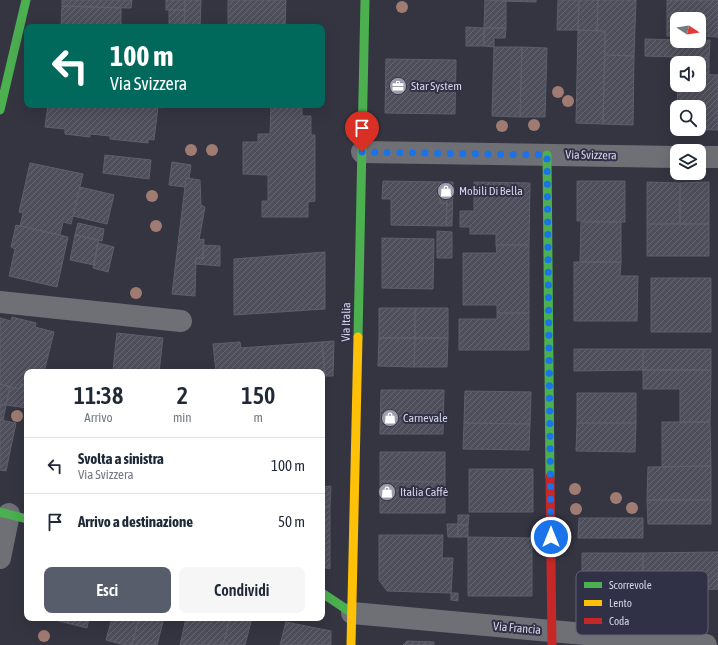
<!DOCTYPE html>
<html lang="it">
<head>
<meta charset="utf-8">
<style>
  :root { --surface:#fff; --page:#f6f6f7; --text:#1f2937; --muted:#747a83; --line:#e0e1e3; --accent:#575d6b }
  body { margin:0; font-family:"Asap Condensed",sans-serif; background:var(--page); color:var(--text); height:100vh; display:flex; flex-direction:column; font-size:15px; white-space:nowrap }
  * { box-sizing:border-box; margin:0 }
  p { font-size:13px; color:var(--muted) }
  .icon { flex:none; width:22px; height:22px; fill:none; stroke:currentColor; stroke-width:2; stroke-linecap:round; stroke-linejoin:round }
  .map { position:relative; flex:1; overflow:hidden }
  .drawer { position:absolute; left:24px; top:369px; width:301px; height:252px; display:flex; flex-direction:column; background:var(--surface); border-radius:8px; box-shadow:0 4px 16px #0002 }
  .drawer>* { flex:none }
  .top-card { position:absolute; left:24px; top:24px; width:301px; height:84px; border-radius:8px; box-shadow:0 4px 16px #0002; background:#00695c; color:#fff; overflow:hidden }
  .needle { width:26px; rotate:102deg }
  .buttons { position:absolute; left:670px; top:12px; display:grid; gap:8px }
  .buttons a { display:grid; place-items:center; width:36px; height:36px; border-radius:8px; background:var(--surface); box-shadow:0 4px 16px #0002; font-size:20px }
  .pin { position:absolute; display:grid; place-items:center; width:34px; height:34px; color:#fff; margin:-41px -17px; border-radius:50% 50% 50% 0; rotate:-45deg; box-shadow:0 0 4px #0007 }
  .pin .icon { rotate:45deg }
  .me { position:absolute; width:44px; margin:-22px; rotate:0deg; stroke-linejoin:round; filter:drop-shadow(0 0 3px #0008) }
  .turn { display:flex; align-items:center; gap:14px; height:84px; padding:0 20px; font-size:18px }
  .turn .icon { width:52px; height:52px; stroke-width:2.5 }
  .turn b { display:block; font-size:28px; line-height:34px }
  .eta { display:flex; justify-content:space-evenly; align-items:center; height:68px; text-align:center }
  .eta b { font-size:24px; font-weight:600; line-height:28px }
  .primary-button { display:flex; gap:8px; margin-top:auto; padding:8px 20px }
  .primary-button a { flex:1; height:46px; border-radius:8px; background:var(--accent); color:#fff; font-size:16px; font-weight:600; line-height:46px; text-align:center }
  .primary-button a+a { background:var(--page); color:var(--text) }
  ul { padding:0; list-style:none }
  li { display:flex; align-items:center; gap:12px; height:56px; padding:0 20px; border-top:1px solid var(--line) }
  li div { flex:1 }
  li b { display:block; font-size:15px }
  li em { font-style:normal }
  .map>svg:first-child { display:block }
</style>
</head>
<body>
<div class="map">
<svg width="718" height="645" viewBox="0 0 718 645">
  <defs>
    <pattern id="building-hatch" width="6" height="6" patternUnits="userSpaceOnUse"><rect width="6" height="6" fill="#4f4f5c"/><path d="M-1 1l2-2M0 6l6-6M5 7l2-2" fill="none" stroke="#676773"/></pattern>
  </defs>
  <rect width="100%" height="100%" fill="#353542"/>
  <path fill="url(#building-hatch)" stroke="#5f5f6b" d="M62,0H132L131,8L62,6Z
    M166,0H185V10H166Z
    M185,0H201L200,27H184Z
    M228,0H286L285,27H228Z
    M485,0L506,1V28H484Z
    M503,0H536V2L503,1Z
    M558,0H579L578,30H557Z
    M579,0H598L597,31L578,30Z
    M598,0H636L634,56L605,55V31H597Z
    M667,0H718V37L699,36V19H677V36H667Z
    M62,6L121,8V27H61Z
    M169,10H185L184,27H169Z
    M466,27L484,28V46H466Z
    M484,28H506L505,38H494V47L484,46Z
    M578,30L605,31L603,124L576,123Z
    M645,39L677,40V41L710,40L709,58L645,56Z
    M494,47H522L520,117L492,116Z
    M522,47L547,48L545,117H520Z
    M605,55L634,56L633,125L603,124Z
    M678,57L709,58V75L699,74V63H678Z
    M386,59L456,60L455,114L385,113Z
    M699,74L718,75V130L679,129H699V107H677L676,129L678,85H699Z
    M48,105H162V108L158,107L154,140L148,139V143L110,139V136L90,134V137L65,134V129L45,127Z
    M271,105H302V116H311V135H315V201L308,202V217H262V201H268V175L243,174V142H258V134H270Z
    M105,155L151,160L149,179L103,173Z
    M172,162L191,165L189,178H186L185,187L169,185Z
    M30,163L83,174L71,224L63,222L60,235L20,226L23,213L19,212Z
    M186,178L200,180L201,205L205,207L199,240L204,239L203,258H196L195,296L172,294Z
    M383,181L440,182V203H447L446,226L391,225V199H382Z
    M577,181H625V222L577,221Z
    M440,182H453L452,226H446L447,203H440Z
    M474,182L530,183L529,245H496V234H470V227H460V211H474Z
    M647,182L680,183V224H647Z
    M709,182V224H680V183Z
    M80,187L114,195L107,224L73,216Z
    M581,222H621V262H580Z
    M78,223L104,229L102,241L75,235Z
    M647,224H709V256H647Z
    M16,225L68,237L57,287L9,276L15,249L11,247Z
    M437,231L452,232V258H437Z
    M75,235L99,240L94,265L70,260Z
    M382,238L434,239L433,289L382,288Z
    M98,243L114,247L108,272L93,268Z
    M203,245L220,246V266L195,264L196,258H203Z
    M496,245H529V313H497V305H463V253H497Z
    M325,252V309L234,315V259Z
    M574,262H621L620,276H638L637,321H574Z
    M651,278H711V332H651Z
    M379,308H415V338H379Z
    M415,308H448V338H415Z
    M497,313H529V350H459V319H497Z
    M12,317L36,323L35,327L54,332L44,372H27V385L21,384L19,389L0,384V318L11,321Z
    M117,333L163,338L159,372H133L113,370Z
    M379,338H415L414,367L378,366Z
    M415,338H448L447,367H414Z
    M334,341L333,376H325L322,342Z
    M240,342L241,348L322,342L325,376L322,377V372H216L213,344Z
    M574,349H643V370L574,371Z
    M643,349H711V370H643Z
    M643,370H711L710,422H680V389H643Z
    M0,384L10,387L6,405H0Z
    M21,384L27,385V408L6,405L10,387L19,389Z
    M381,390H444L443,434H380Z
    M465,391L531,392L530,424L464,423Z
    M577,393H636V423H577Z
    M0,405H6L3,420H0Z
    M0,420L16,423L6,471L0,470Z
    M662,422H710L711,466L662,467Z
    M464,423L530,424L529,450L463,449Z
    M577,423H636L635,452L576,451Z
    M380,452H445V482L380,481Z
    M711,466V500H647L648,467Z
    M469,469H533V512H469Z
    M380,481L445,482V513H380Z
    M331,486L330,507L322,506V487Z
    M647,500H711V524H648Z
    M323,506L330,507V569L322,567V543L326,526L322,525Z
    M458,515H469L468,525H458Z
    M579,518H643V538H578Z
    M447,524H458V537H448Z
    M458,525H468V537H458Z
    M379,535H443L442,558H453L451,593L387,591L379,580Z
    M468,537L532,538V596H468Z
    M718,552V589L698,590V602H643V553Z
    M582,553H643V602L601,603L582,586Z
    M451,593H458V601L451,600Z
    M55,618H89L87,628L55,620Z
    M112,618H139L132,645H125L106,640Z
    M139,618H164L157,645H132Z
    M186,618H230L223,645H180Z
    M230,618H252L245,645H223Z
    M286,622L331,631V645H280Z
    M407,641L434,642V645H403Z"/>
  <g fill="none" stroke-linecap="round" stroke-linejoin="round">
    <path stroke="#6f7076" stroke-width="22" d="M362,152L677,157
      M699,157H718
      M0,302L181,321
      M0,558L9,514
      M352,613L706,645"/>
    <path stroke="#4caf50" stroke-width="9" d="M0,110L26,0
      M547,155L550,477
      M358,337L365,0
      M0,512L27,519
      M322,593L352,613"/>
    <path stroke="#ffc107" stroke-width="9" d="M351,645L358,337"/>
    <path stroke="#c62828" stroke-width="9" d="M550,477L552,645"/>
  </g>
  <g fill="#9f7b72">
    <circle cx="402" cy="7" r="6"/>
    <circle cx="558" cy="92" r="6"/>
    <circle cx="568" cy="101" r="6"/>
    <circle cx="534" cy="125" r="6"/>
    <circle cx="502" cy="126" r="6"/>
    <circle cx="191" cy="150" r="6"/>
    <circle cx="212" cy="150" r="6"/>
    <circle cx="152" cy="196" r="6"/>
    <circle cx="156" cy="226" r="6"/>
    <circle cx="136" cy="293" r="6"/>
    <circle cx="17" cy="416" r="6"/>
    <circle cx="575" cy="489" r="6"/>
    <circle cx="616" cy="498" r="6"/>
    <circle cx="632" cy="508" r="6"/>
    <circle cx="576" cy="509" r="6"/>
    <circle cx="44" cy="636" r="6"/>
  </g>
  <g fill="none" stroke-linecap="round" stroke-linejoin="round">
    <path stroke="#1a73e8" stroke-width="7" stroke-dasharray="0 12.6" d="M362,152L547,155L551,537"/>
  </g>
  <defs>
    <symbol id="office-disc" viewBox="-11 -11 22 22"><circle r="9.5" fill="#9c9dab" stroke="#303047"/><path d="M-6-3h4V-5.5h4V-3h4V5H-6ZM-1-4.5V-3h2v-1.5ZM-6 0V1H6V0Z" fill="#fff"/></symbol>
    <symbol id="shop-disc" viewBox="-11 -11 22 22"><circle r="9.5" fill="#9c9dab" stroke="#303047"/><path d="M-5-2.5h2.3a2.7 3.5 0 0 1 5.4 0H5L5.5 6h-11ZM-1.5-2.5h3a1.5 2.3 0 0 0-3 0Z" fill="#fff"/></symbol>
  </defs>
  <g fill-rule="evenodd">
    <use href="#office-disc" x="388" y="76" width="20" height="20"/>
    <use href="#shop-disc" x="436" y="181" width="20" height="20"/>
    <use href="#shop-disc" x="380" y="408" width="20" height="20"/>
    <use href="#shop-disc" x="377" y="482" width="20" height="20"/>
  </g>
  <g text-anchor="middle" stroke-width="4" stroke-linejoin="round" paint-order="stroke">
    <g font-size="12" fill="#d4d5e4" stroke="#303047" text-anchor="start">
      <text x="411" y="90">Star System</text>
      <text x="459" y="195">Mobili Di Bella</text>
      <text x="403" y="422">Carnevale</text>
      <text x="400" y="496">Italia Caffè</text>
    </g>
    <g font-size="12" fill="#d4d5e4" stroke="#303047">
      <text transform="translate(591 155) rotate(1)" y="4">Via Svizzera</text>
      <text transform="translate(346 322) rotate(-89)" y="4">Via Italia</text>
      <text transform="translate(517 628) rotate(5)" y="4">Via Francia</text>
    </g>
  </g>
  <rect x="576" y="571" width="132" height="64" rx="6" fill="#303047" stroke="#616276" stroke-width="1"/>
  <rect x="584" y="582" width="18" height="6" fill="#4caf50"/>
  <rect x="584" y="600" width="18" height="6" fill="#ffc107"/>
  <rect x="584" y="618" width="18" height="6" fill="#c62828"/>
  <g font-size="11" fill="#d4d5e4">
    <text x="609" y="589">Scorrevole</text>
    <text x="609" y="607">Lento</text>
    <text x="609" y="625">Coda</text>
  </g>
</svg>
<div class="buttons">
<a><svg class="needle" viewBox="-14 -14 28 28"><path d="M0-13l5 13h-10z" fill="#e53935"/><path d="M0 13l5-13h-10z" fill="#747a83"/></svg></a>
<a><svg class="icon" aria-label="sound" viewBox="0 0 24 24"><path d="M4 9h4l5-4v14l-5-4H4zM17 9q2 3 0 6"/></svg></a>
<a><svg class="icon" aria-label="search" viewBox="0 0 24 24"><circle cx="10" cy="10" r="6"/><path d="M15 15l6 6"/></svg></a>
<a><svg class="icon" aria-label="layers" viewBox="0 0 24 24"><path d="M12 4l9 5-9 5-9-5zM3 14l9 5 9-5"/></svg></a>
</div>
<div class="pin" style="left:362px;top:152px;background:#d93025"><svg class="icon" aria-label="arrive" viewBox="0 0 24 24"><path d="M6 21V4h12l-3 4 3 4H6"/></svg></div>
<svg class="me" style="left:551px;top:537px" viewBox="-20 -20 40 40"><circle r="17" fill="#1a73e8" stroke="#fff" stroke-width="3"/><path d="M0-11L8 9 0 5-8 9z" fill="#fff"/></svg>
<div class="top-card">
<div class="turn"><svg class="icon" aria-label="left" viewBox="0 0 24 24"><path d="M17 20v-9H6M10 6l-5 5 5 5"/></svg><div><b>100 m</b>Via Svizzera</div></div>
</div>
<section class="drawer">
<div class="eta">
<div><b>11:38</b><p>Arrivo</p></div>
<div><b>2</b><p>min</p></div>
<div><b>150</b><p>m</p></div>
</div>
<ul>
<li><svg class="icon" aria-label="left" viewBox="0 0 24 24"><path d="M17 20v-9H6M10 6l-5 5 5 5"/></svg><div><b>Svolta a sinistra</b><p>Via Svizzera</p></div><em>100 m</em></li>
<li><svg class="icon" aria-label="arrive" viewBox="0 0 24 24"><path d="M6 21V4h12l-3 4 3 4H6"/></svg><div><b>Arrivo a destinazione</b></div><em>50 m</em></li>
</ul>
<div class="primary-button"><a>Esci</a><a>Condividi</a></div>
</section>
</div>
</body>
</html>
